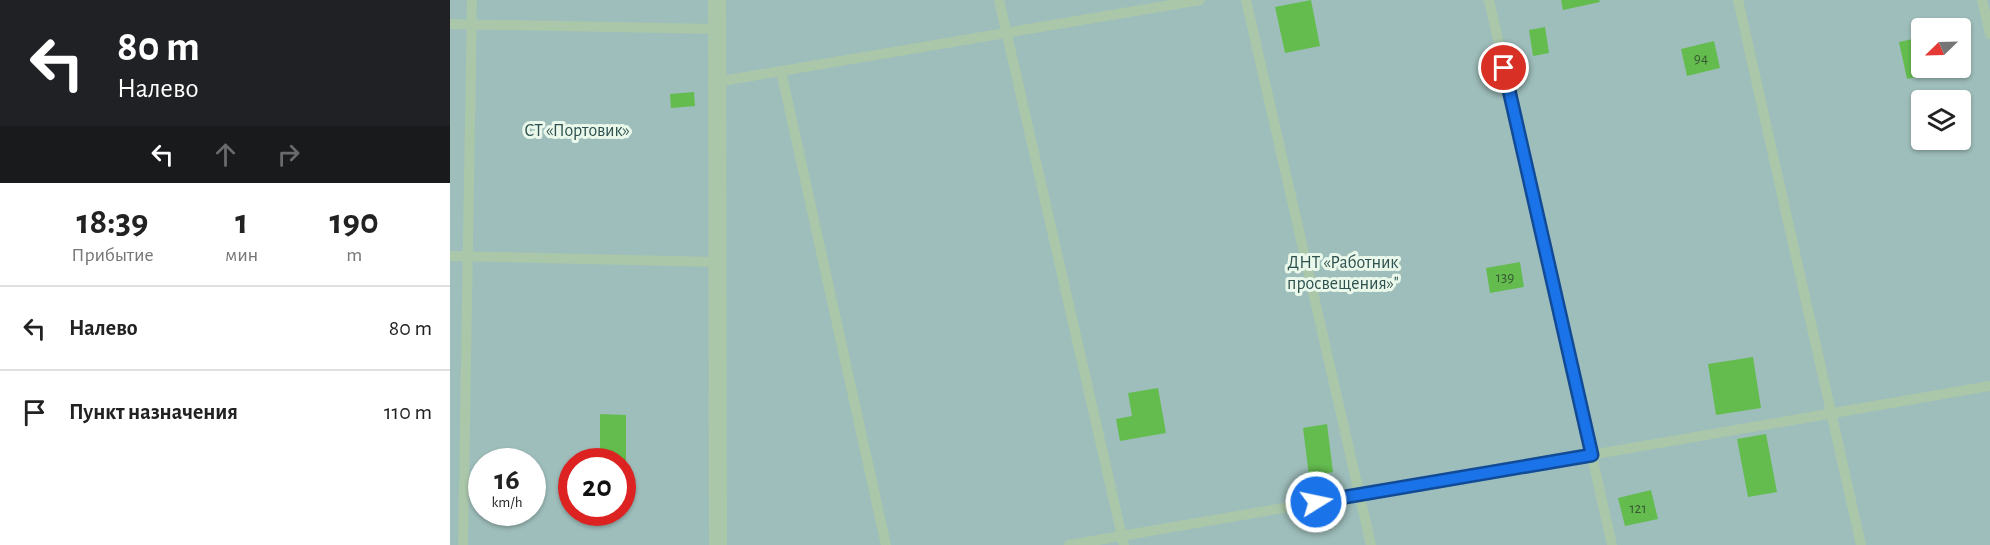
<!DOCTYPE html>
<html lang="ru">
<head>
<meta charset="utf-8">
<style>
  :root { --surface:#fff; --page:#f2f2f2; --text:#222; --muted:#767676; --line:#e0e0e0 }
  body { margin:0; font-family:"Alegreya Sans",sans-serif; background:var(--page); color:var(--text); height:100vh; display:flex; flex-direction:column; font-size:22px; white-space:nowrap }
  * { box-sizing:border-box; margin:0 }
  p { font-size:20px; color:var(--muted) }
  .icon { flex:none; width:33px; height:33px; fill:none; stroke:currentColor; stroke-width:2; stroke-linecap:round; stroke-linejoin:round }
  .map { position:relative; flex:1; overflow:hidden }
  .panel { display:flex; flex-direction:column; background:var(--surface); width:450px }
  .panel>* { flex:none }
  .hud { background:#202124; color:#fff; overflow:hidden }
  .needle { width:39px; rotate:247deg }
  .buttons { position:absolute; left:1461px; top:18px; display:grid; gap:12px }
  .buttons a { display:grid; place-items:center; width:60px; height:60px; border-radius:6px; background:var(--surface); box-shadow:0 2px 4px #0004; font-size:30px }
  .speed { position:absolute; left:18px; top:448px; display:flex; gap:12px; font-size:30px; font-weight:700; text-align:center }
  .speed>* { display:grid; place-content:center; width:78px; height:78px; border-radius:50%; background:var(--surface); box-shadow:0 2px 4px #0004; line-height:1 }
  .speed small { font-size:15px; font-weight:400 }
  .speed .limit { border:9px solid #d22; background:#fff; color:#111 }
  .pin { position:absolute; display:grid; place-items:center; width:51px; height:51px; color:#fff; margin:-26px; border:3px solid #fff; border-radius:50%; box-shadow:0 2px 6px #0007 }
  .me { position:absolute; width:66px; margin:-33px; rotate:80deg; stroke-linejoin:round; filter:drop-shadow(0 0 4px #0008) }
  .turn { display:flex; align-items:center; gap:21px; height:126px; padding:0 18px; font-size:27px }
  .turn .icon { width:78px; height:78px; stroke-width:2.5 }
  .turn b { display:block; font-size:42px; line-height:51px }
  .lanes { display:flex; align-items:center; height:57px; padding:0 18px; background:#0003; justify-content:center; gap:30px; direction:ltr }
  .lanes .off { opacity:.35 }
  .eta { display:flex; justify-content:space-evenly; align-items:center; height:102px; text-align:center }
  .eta b { font-size:36px; font-weight:700; line-height:42px }
  ul { padding:0; list-style:none }
  li { display:flex; align-items:center; gap:18px; height:84px; padding:0 18px; border-top:2px solid var(--line) }
  li div { flex:1 }
  li b { display:block; font-size:22px }
  li em { font-style:normal }
  main { display:flex; flex:1; min-height:0 }
  .map>svg:first-child { display:block }
</style>
</head>
<body>
<main>
<section class="panel">
<div class="hud">
<div class="turn"><svg class="icon" aria-label="left" viewBox="0 0 24 24"><path d="M17 20v-9H6M10 6l-5 5 5 5"/></svg><div><b>80 m</b>Налево</div></div>
<div class="lanes"><svg class="icon" aria-label="left" viewBox="0 0 24 24"><path d="M17 20v-9H6M10 6l-5 5 5 5"/></svg><svg class="icon off" aria-label="ahead" viewBox="0 0 24 24"><path d="M12 20V5M6 11l6-6 6 6"/></svg><svg class="icon off" aria-label="right" viewBox="0 0 24 24"><path d="M7 20v-9h11M14 6l5 5-5 5"/></svg></div>
</div>
<div class="eta">
<div><b>18:39</b><p>Прибытие</p></div>
<div><b>1</b><p>мин</p></div>
<div><b>190</b><p>m</p></div>
</div>
<ul>
<li><svg class="icon" aria-label="left" viewBox="0 0 24 24"><path d="M17 20v-9H6M10 6l-5 5 5 5"/></svg><div><b>Налево</b></div><em>80 m</em></li>
<li><svg class="icon" aria-label="arrive" viewBox="0 0 24 24"><path d="M6 21V4h12l-3 4 3 4H6"/></svg><div><b>Пункт назначения</b></div><em>110 m</em></li>
</ul>
</section>
<div class="map">
<svg width="1540" height="545" viewBox="0 0 1540 545">
  <rect width="100%" height="100%" fill="#ddf0de"/>
  <path fill="#9ebebb" fill-rule="evenodd" d="M0,0H1540V545H0ZM1472,28H1510V68H1472ZM1472,100H1510V140H1472ZM32,462H82V513H32ZM122,462H172V513H122Z"/>
  <path fill="#64bc4f" d="M861,0L870,46L835,53L825,7Z
    M1111,0H1149L1150,2L1113,10Z
    M1095,27L1099,53L1083,56L1079,30Z
    M1472,37V68H1501L1502,70L1457,79L1449,42Z
    M1264,41L1270,68L1237,76L1231,49Z
    M244,92L245,106L221,108L220,94Z
    M1070,262L1074,287L1040,293L1036,268Z
    M1303,357L1311,408L1266,415L1258,364Z
    M708,388L716,433L670,441L666,419L682,416L678,393Z
    M150,414L176,415V465H172V462H150Z
    M877,424L883,472L859,476L853,428Z
    M1316,434L1327,492L1298,497L1287,439Z
    M1201,490L1208,519L1175,526L1168,498Z"/>
  <g fill="none" stroke-linecap="round" stroke-linejoin="round">
    <path stroke="#aac7aa" stroke-width="10" d="M549,0L674,545
      M796,0L921,545
      M1039,0L1162,545
      M1288,0L1411,545
      M1532,0L1540,34
      M0,24L266,29
      M331,71L436,545
      M266,82L750,0
      M0,256L267,262
      M13,545L22,0
      M619,545L1540,386"/>
    <path stroke="#aac7aa" stroke-width="18" d="M267,0L268,545"/>
  </g>
  <g fill="none" stroke-linecap="round" stroke-linejoin="round">
    <defs>
      <path id="route" d="M866,502L1142,455L1054,68"/>
    </defs>
    <use href="#route" stroke="#114b97" stroke-width="15"/>
    <use href="#route" stroke="#1a73e8" stroke-width="10"/>
  </g>
  <g text-anchor="middle" stroke-width="6" stroke-linejoin="round" paint-order="stroke">
    <g font-size="15" fill="#385732">
      <text x="1251" y="63">94</text>
      <text x="1055" y="282">139</text>
      <text x="1188" y="513">121</text>
    </g>
    <g font-size="18" fill="#2e514f" stroke="#e9f8ea">
      <text x="127" y="136">СТ «Портовик»</text>
      <text x="893" y="268">ДНТ «Работник<tspan x="893" dy="21">просвещения»"</tspan></text>
    </g>
  </g>
</svg>
<div class="buttons">
<a><svg class="needle" viewBox="-14 -14 28 28"><path d="M0-13l5 13h-10z" fill="#e53935"/><path d="M0 13l5-13h-10z" fill="#767676"/></svg></a>
<a><svg class="icon" aria-label="layers" viewBox="0 0 24 24"><path d="M12 4l9 5-9 5-9-5zM3 14l9 5 9-5"/></svg></a>
</div>
<div class="speed"><div>16<small>km/h</small></div><div class="limit">20</div></div>
<div class="pin" style="left:1054px;top:68px;background:#d93025"><svg class="icon" aria-label="arrive" viewBox="0 0 24 24"><path d="M6 21V4h12l-3 4 3 4H6"/></svg></div>
<svg class="me" style="left:866px;top:502px" viewBox="-20 -20 40 40"><circle r="17" fill="#1a73e8" stroke="#fff" stroke-width="3"/><path d="M0-11L8 9 0 5-8 9z" fill="#fff"/></svg>
</div>
</main>
</body>
</html>
